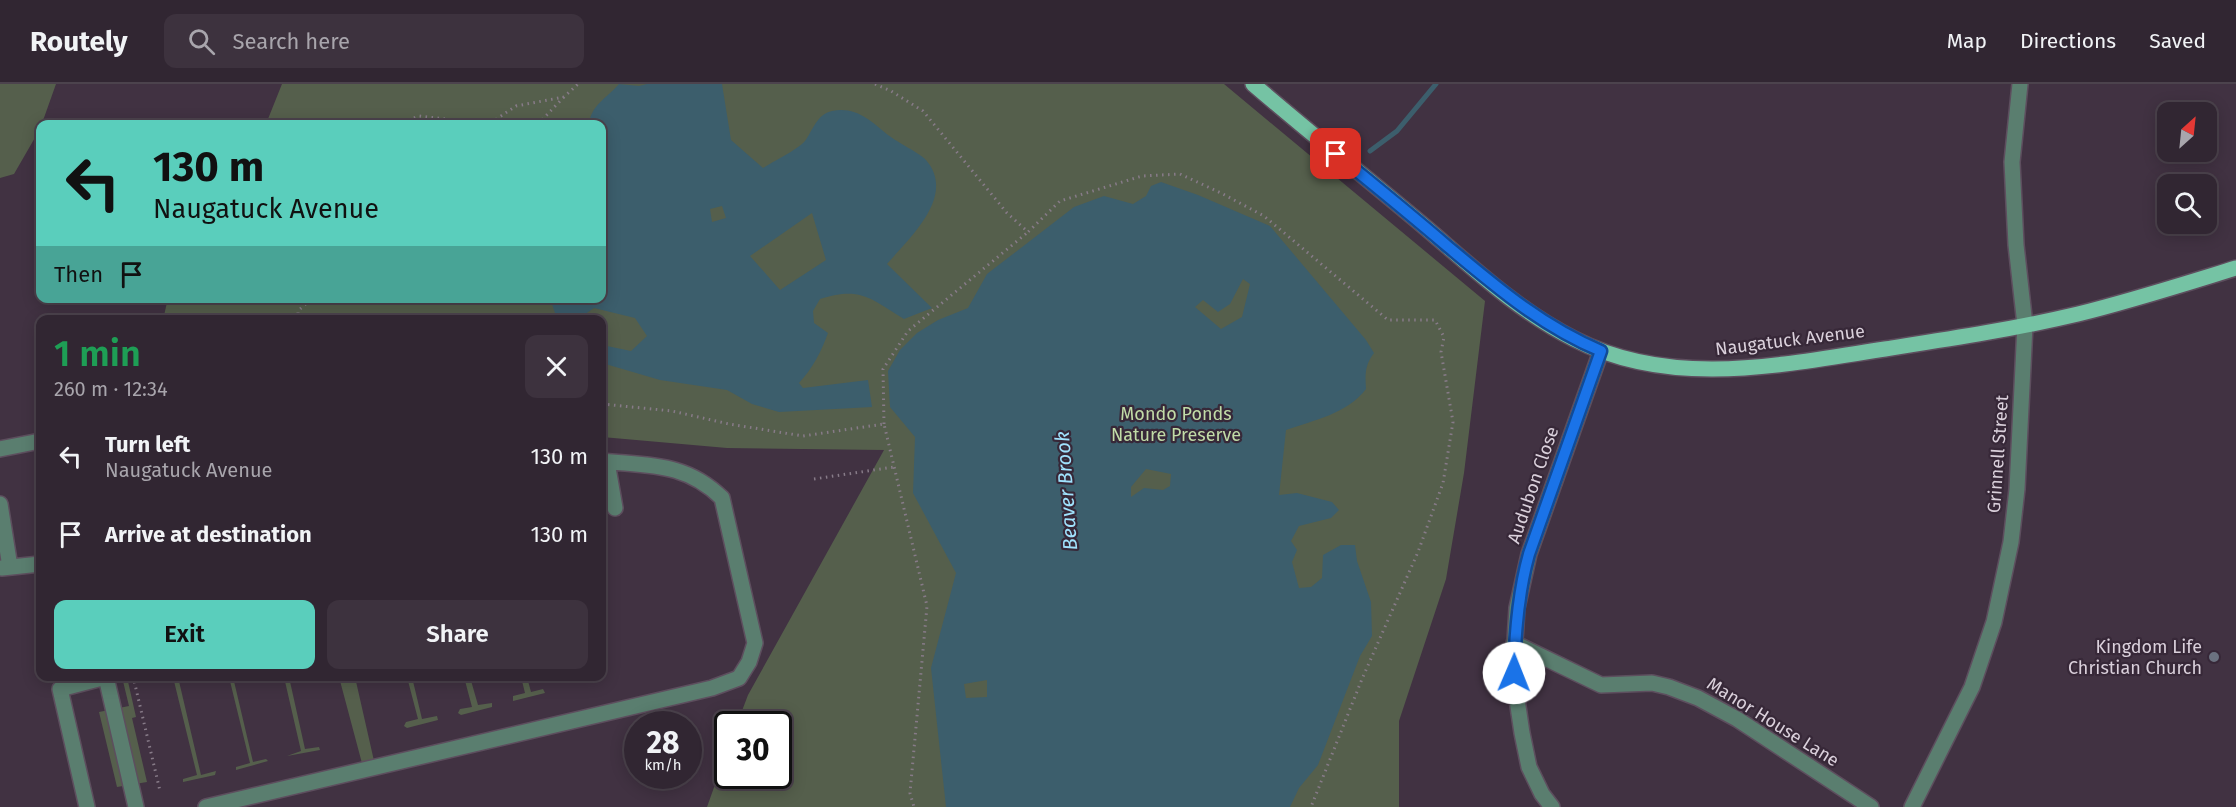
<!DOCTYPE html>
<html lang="en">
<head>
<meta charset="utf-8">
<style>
  :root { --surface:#312632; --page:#3d323e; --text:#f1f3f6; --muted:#a8a5ac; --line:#4c434d; --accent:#5acebc }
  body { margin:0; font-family:"Fira Sans",sans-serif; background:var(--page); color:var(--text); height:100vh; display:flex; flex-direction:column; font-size:22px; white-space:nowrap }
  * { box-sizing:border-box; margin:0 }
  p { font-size:20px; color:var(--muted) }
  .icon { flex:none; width:33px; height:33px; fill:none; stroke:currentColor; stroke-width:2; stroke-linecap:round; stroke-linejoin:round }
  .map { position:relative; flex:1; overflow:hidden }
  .side { position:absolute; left:36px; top:231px; width:570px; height:366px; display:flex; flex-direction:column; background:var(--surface); border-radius:12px; box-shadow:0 3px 15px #0003,0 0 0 2px var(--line) }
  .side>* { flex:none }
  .guide { position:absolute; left:36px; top:36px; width:570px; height:183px; border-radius:12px; box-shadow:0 3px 15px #0003,0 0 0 2px var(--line); background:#5acebc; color:#111; overflow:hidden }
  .needle { width:39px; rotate:27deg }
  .fabs { position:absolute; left:2157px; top:18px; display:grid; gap:12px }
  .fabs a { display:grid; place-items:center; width:60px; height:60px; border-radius:12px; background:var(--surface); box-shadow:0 3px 15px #0003,0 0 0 2px var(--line); font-size:30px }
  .speed { position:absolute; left:624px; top:627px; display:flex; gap:12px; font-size:30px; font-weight:700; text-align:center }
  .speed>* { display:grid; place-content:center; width:78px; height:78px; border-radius:50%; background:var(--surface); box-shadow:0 3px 15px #0003,0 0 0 2px var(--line); line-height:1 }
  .speed small { font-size:15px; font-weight:400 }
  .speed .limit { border:3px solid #111; border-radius:9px; background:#fff; color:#111 }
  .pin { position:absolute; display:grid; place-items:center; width:51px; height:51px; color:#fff; margin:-26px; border-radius:12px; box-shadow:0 3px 9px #0006 }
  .me { position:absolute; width:66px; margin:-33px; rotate:1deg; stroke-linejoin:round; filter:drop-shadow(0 0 4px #0008) }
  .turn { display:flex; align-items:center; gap:21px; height:126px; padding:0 18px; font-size:27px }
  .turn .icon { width:78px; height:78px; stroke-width:2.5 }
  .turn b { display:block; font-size:42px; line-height:51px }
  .then { display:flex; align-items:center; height:57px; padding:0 18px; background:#0003; gap:12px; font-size:22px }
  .round { display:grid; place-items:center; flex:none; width:63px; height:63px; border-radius:12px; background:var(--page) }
  .overview { display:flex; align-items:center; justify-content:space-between; height:102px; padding:0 18px }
  h1 { font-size:36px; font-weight:600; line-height:45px; color:#1e9e55 }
  .action { display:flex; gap:12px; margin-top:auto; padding:12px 18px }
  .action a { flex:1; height:69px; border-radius:12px; background:var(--accent); color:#111; font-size:24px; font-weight:600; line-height:69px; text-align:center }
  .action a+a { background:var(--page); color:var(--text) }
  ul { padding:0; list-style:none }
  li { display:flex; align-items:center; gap:18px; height:78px; padding:0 18px }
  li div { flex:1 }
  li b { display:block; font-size:22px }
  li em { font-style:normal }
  header { display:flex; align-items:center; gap:36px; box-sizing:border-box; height:84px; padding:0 30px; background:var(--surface); border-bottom:2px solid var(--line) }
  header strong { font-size:28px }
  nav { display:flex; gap:33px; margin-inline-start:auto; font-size:21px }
  .search { width:420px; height:54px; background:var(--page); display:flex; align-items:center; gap:15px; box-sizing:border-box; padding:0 21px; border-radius:12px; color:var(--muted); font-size:22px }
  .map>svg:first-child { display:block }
</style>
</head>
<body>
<header>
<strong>Routely</strong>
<div class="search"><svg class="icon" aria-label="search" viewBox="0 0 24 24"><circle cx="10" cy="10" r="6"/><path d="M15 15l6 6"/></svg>Search here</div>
<nav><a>Map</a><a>Directions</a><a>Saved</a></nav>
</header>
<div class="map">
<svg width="2236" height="723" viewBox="0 0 2236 723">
  <rect width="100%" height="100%" fill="#413242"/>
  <path fill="#555f4c" d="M0,0H56L40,45L14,90L0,94Z
    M282,0H1224L1485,217L1464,389L1446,495L1399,637V723H707L727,667L728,692H778V640H737L748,611L884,366L727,364L602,353V236H163L168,214H602V40H266Z
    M122,593H127L136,633L132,634L147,698L117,703L99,628L129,622Z
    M173,593H178L201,691L216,687L215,691L183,698V695L197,691Z
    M229,593H233L253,678L266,675L268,677L236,686V683L250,679Z
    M284,593H289L305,665L319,663L320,666L287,672L301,667Z
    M339,593H355L377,690L363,683Z
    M407,593H412L422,635L437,632L438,636L407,644L404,642L406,638L418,635Z
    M464,593H470L478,621L492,619V623L461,631L458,629L460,625L472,623Z
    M521,593H527L531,608L543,605L545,609L513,617V612L525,609Z"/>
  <path fill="#3c5e6c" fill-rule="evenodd" d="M619,0L639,2L647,0H722L731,56L763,84C774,77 797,66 805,57C813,46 817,30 832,27C856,22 871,37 888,51C897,58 921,70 926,76C957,112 909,154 887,180L932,224L904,235C871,215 861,202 820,215L813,227L814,239L828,249C821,268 813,284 799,299L803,304L868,296L872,323L779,328L752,320L727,306L660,296L602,279V261L631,267L647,252L635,234L594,224L578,235H557L551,217L552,215L602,214V40H589C591,21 607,14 619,0ZM722,122L726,134L712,138L710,125ZM812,129L826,176L780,206L750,172Z
    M1161,98L1198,111L1270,142L1366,256L1374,269C1365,281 1365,290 1366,305C1347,330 1314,336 1286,346L1279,411L1297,409L1332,418L1339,426L1331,434L1299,442L1291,457L1297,466L1292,478L1299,504L1311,503L1322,494L1323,471L1341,461H1355L1357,477L1371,518L1372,552L1360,572L1318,681L1299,704L1290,723H946L931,584L956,489L913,409L915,353L890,323L888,287L900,266L917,249L938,236L968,224L987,190L1074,123L1104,112L1133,120L1146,112L1151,102ZM1243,195L1250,200L1242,233L1221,245L1195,223L1203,216L1218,228L1230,220ZM1146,385L1171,390L1170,402L1163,406L1144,404L1131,413V403ZM987,596V613L966,614L964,600Z"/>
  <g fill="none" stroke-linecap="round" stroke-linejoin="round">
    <path stroke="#3c5e6c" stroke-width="5" d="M1370,67L1397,47L1436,0"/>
    <defs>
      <path id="minor" d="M0,365L40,357
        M607,378L615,424
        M0,420L10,483
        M2,484L40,480
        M1514,559L1601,601L1652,599L1669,603L1698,614L1737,635L1871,723
        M87,723L60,605L106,593L136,723
        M206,723L712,604L739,594L749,578L755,559L722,414C685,378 649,382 602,377
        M1552,723L1542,710L1529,683L1522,649L1513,589L1517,524L1529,470L1601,267
        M1912,723L1972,603L1994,538L2011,458L2017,405L2025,241L2016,161L2012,78L2020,0"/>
      <path id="major" d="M1253,0C1310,49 1368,95 1425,143C1472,183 1518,227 1574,255C1672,305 1781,281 1885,265C1949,255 2015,245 2078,230C2131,217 2184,200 2236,184"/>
    </defs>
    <use href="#minor" stroke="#5d4e5e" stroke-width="18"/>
    <use href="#major" stroke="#5d4e5e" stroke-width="18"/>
    <path stroke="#877b88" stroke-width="3" stroke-dasharray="1.5 4.5" stroke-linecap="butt" d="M875,0L891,7L923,27L1007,129L1028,148L1060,117L1142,92L1180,90L1221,109L1264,132L1388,236H1435L1444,253L1441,268L1453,338L1443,399L1418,468L1362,595L1311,723
      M397,40L419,32L489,40L516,22L564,13L578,0
      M538,40L564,13
      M298,236V227L312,214
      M602,320L672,327L729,340L803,352L884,340L927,522L910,709L914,723
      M884,340L883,285L908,247L1028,148
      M814,395L894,383
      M133,592L160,707"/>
    <use href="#minor" stroke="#5a7e6f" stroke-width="15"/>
    <use href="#major" stroke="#75c3a4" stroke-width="15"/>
  </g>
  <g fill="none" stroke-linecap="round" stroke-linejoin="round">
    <defs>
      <path id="route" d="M1336,70C1373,100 1410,130 1446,161C1495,202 1541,242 1601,267L1529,470C1518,509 1515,548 1514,589"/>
    </defs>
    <use href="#route" stroke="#114b97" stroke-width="15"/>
    <use href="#route" stroke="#1a73e8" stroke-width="10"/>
  </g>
  <circle fill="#6b7280" stroke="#372838" stroke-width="2" cx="2214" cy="573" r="6"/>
  <g text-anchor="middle" stroke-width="4.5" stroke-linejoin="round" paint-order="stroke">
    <g font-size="18" fill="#dad0db" stroke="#372838">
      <text transform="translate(1790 256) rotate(-7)" y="6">Naugatuck Avenue</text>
      <text transform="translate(1998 370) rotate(-86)" y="6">Grinnell Street</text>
      <text transform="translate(1533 401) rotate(-71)" y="6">Audubon Close</text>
      <text transform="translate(1773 638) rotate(32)" y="6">Manor House Lane</text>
    </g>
    <g font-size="18" fill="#c1dca7" stroke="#372838">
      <text x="1176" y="336">Mondo Ponds<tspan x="1176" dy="21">Nature Preserve</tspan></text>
    </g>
    <g font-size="18" fill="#dad0db" stroke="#372838" text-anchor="end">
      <text x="2202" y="569">Kingdom Life<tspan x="2202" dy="21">Christian Church</tspan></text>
    </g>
    <g font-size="20" font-style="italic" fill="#a0e2fd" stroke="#372838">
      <text transform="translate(1066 407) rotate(-94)" y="7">Beaver Brook</text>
    </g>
  </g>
</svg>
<div class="fabs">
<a><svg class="needle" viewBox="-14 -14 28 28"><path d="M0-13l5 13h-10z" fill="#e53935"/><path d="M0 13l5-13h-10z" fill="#a8a5ac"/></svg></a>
<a><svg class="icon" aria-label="search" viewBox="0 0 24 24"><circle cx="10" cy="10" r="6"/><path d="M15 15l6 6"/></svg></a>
</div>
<div class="speed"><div>28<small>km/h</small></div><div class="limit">30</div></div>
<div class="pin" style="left:1336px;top:70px;background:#d93025"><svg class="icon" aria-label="arrive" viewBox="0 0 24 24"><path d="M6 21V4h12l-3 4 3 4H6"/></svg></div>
<svg class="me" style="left:1514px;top:589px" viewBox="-20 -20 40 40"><circle r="19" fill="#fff"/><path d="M0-13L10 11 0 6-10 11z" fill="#1a73e8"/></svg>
<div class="guide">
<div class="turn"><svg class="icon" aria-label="left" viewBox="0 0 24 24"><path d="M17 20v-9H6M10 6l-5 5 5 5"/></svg><div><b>130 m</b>Naugatuck Avenue</div></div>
<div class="then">Then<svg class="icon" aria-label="arrive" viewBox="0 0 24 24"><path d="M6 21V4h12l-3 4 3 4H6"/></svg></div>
</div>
<section class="side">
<div class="overview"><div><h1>1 min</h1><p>260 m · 12:34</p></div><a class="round"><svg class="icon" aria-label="close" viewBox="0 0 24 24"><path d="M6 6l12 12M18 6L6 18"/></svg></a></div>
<ul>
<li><svg class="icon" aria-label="left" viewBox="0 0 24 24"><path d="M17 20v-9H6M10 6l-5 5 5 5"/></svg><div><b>Turn left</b><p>Naugatuck Avenue</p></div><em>130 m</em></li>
<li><svg class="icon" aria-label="arrive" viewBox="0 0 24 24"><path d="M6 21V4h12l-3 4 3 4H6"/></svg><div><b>Arrive at destination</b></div><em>130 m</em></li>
</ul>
<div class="action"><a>Exit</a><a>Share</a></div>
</section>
</div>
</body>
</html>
